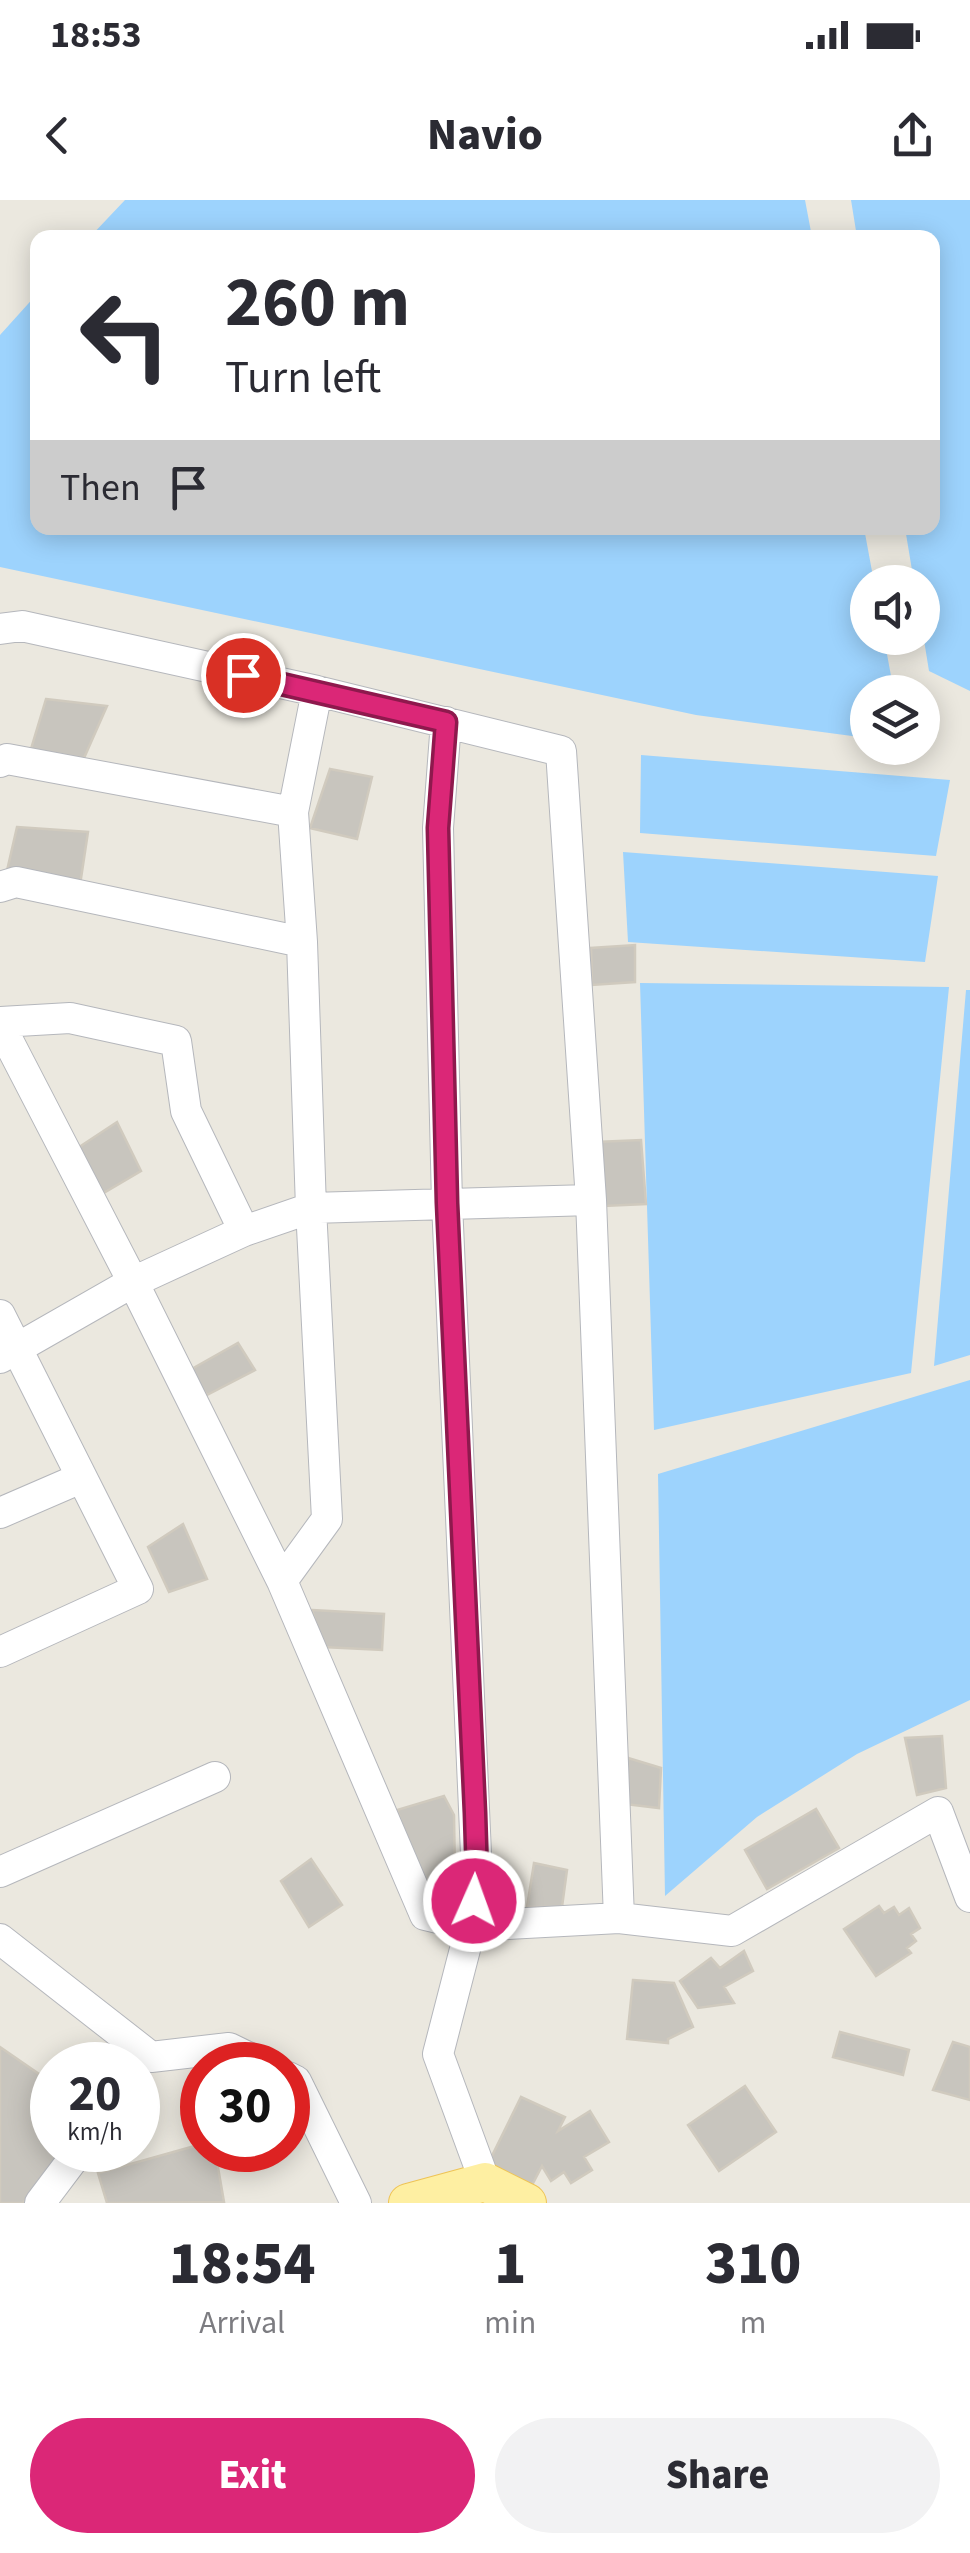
<!DOCTYPE html>
<html lang="en">
<head>
<meta charset="utf-8">
<style>
  :root { --surface:#fff; --page:#f2f2f3; --text:#2b2b33; --muted:#7c7c81; --accent:#db2777 }
  body { margin:0; font-family:"Source Sans 3",sans-serif; background:var(--page); color:var(--text); height:100vh; display:flex; flex-direction:column; font-size:38px; white-space:nowrap }
  * { box-sizing:border-box; margin:0 }
  p { font-size:32px; color:var(--muted) }
  .icon { flex:none; width:55px; height:55px; fill:none; stroke:currentColor; stroke-width:2; stroke-linecap:round; stroke-linejoin:round }
  .map { position:relative; height:2003px; overflow:hidden }
  .details { display:flex; flex-direction:column; background:var(--surface); flex:1 }
  .details>* { flex:none }
  .banner { position:absolute; left:30px; top:30px; width:910px; height:305px; border-radius:20px; box-shadow:0 5px 25px #0003; background:#fff; color:var(--text); overflow:hidden }
  .tools { position:absolute; left:850px; top:365px; display:grid; gap:20px }
  .tools a { display:grid; place-items:center; width:90px; height:90px; border-radius:50%; background:var(--surface); box-shadow:0 5px 25px #0003; font-size:50px }
  .speed { position:absolute; left:30px; top:1842px; display:flex; gap:20px; font-size:50px; font-weight:700; text-align:center }
  .speed>* { display:grid; place-content:center; width:130px; height:130px; border-radius:50%; background:var(--surface); box-shadow:0 5px 25px #0003; line-height:1 }
  .speed small { font-size:25px; font-weight:400 }
  .speed .limit { border:15px solid #d22; background:#fff; color:#111 }
  .pin { position:absolute; display:grid; place-items:center; width:85px; height:85px; color:#fff; margin:-42px; border:5px solid #fff; border-radius:50%; box-shadow:0 2px 10px #0007 }
  .me { position:absolute; width:110px; margin:-55px; rotate:2deg; stroke-linejoin:round; filter:drop-shadow(0 0 8px #0008) }
  .turn { display:flex; align-items:center; gap:35px; height:210px; padding:0 30px; font-size:45px }
  .turn .icon { width:130px; height:130px; stroke-width:2.5 }
  .turn b { display:block; font-size:70px; line-height:85px }
  .then { display:flex; align-items:center; height:95px; padding:0 30px; background:#0003; gap:20px; font-size:38px }
  .eta { display:flex; justify-content:space-evenly; align-items:center; height:170px; text-align:center }
  .eta b { font-size:60px; font-weight:800; line-height:70px }
  .button { display:flex; gap:20px; margin-top:auto; padding:20px 30px }
  .button a { flex:1; height:115px; border-radius:60px; background:var(--accent); color:#fff; font-size:40px; font-weight:800; line-height:115px; text-align:center }
  .button a+a { background:var(--page); color:var(--text) }
  .status { display:flex; justify-content:space-between; align-items:center; height:70px; padding:0 50px; background:var(--surface); direction:ltr }
  .status svg { height:28px; fill:currentColor }
  header { display:flex; justify-content:space-between; align-items:center; height:130px; padding:0 30px; background:var(--surface); font-size:45px; font-weight:800 }
  .map>svg:first-child { display:block }
</style>
</head>
<body>
<div class="status"><b>18:53</b><svg viewBox="0 0 49 12"><path d="M0 12V9h3v3zM5 12V6h3v6zM10 12V3h3v9zM15 12V0h3v12zM26 1h20v11H26zM47 4h2v5h-2z"/></svg></div>
<header><svg class="icon" aria-label="back" viewBox="0 0 24 24"><path d="M15 5l-7 7 7 7"/></svg>Navio<svg class="icon" aria-label="share" viewBox="0 0 24 24"><path d="M12 15V3M7 8l5-5 5 5M5 13v7h14v-7"/></svg></header>
<div class="map">
<svg width="970" height="2003" viewBox="0 0 970 2003">
  <rect width="100%" height="100%" fill="#ebe8df"/>
  <path fill="#9dd3fd" d="M125,0H805L812,37H90Z
    M851,0H970V491L929,471L923,434L922,382H914L905,328H932V38L857,37Z
    M37,94L38,328H864L874,382H868V438H884L894,492H868L867,538L696,515L0,367V135Z
    M641,555L950,580L936,656L640,633Z
    M623,652L938,676L925,762L628,742Z
    M640,783L949,787L911,1173L654,1230Z
    M966,790H970V1155L934,1166Z
    M970,1180V1500L857,1554L757,1617L665,1696L658,1274Z"/>
  <path fill="#c8c5be" stroke="#d0cabe" stroke-width="2.5" d="M46,499L107,506L84,558L31,549Z
    M330,569L372,577L357,639L310,628Z
    M17,627L88,632L80,685L6,675Z
    M635,745V782L592,785L591,748Z
    M117,922L141,971L95,998L67,955Z
    M641,940L646,1004L604,1006L596,942Z
    M238,1143L255,1170L207,1195L188,1171Z
    M183,1324L207,1379L169,1392L148,1347Z
    M312,1410L384,1414L382,1450L323,1447Z
    M942,1536L946,1588L917,1595L905,1538Z
    M615,1554L661,1568L659,1608L616,1603Z
    M444,1596L454,1615L455,1676L423,1683L397,1610Z
    M816,1609L839,1648L767,1689L745,1650Z
    M311,1659L342,1705L309,1727L281,1681Z
    M534,1663L567,1670L562,1707H527Z
    M879,1706L884,1713L894,1707L899,1715L909,1708L920,1728L911,1734L916,1741L907,1748L911,1753L876,1776L844,1729Z
    M744,1751L753,1771L724,1787L734,1803L698,1808L680,1781L711,1758L720,1768Z
    M633,1780L674,1783L693,1827L668,1839V1843L627,1839Z
    M840,1832L909,1850L903,1875L833,1857Z
    M953,1842L970,1847V1900L933,1890Z
    M0,1847L52,1883V1950H63L23,2003H0Z
    M745,1886L776,1932L719,1971L688,1925Z
    M521,1897L565,1917L558,1931L590,1911L609,1942L584,1957L592,1970L571,1983L564,1972L551,1981L542,1966L532,1985L488,1964Z
    M202,1944V1950H215L224,2002L107,2003L98,1973Z"/>
  <g fill="none" stroke-linecap="round" stroke-linejoin="round">
    <defs>
      <path id="minor" d="M0,429L22,426L317,491L561,551L591,1000L619,1718L471,1726L425,1715L282,1381L133,1082L0,825
        M446,522L438,628L447,1003L477,1676L471,1726L438,1854L485,1982
        M0,562L7,559L293,612
        M0,687L16,682L302,742
        M0,822L70,818L176,841L186,911L244,1031
        M0,1115L138,1389L0,1452
        M0,1158L133,1082L244,1031L311,1008L591,1000
        M0,1313L81,1278
        M282,1381L327,1319L311,1008L302,742L293,612L317,491
        M0,1672L215,1577
        M619,1718L732,1731L938,1612L970,1697
        M0,1739L151,1857L229,1848L264,1865
        M288,1877L296,1881L356,2003
        M40,2003L80,1950"/>
      <path id="major" d="M408,2003L485,1982L527,2003"/>
    </defs>
    <use href="#minor" stroke="#b5b7bc" stroke-width="32"/>
    <use href="#major" stroke="#eec355" stroke-width="40"/>
    <use href="#minor" stroke="#fff" stroke-width="30"/>
    <use href="#major" stroke="#feefa2" stroke-width="38"/>
  </g>
  <g fill="none" stroke-linecap="round" stroke-linejoin="round">
    <defs>
      <path id="route" d="M243,475L446,522L438,628L447,1003L475,1613L477,1676L474,1701"/>
    </defs>
    <use href="#route" stroke="#8e194d" stroke-width="25"/>
    <use href="#route" stroke="#db2777" stroke-width="18"/>
  </g>
</svg>
<div class="tools">
<a><svg class="icon" aria-label="sound" viewBox="0 0 24 24"><path d="M4 9h4l5-4v14l-5-4H4zM17 9q2 3 0 6"/></svg></a>
<a><svg class="icon" aria-label="layers" viewBox="0 0 24 24"><path d="M12 4l9 5-9 5-9-5zM3 14l9 5 9-5"/></svg></a>
</div>
<div class="speed"><div>20<small>km/h</small></div><div class="limit">30</div></div>
<div class="pin" style="left:243px;top:475px;background:#d93025"><svg class="icon" aria-label="arrive" viewBox="0 0 24 24"><path d="M6 21V4h12l-3 4 3 4H6"/></svg></div>
<svg class="me" style="left:474px;top:1701px" viewBox="-20 -20 40 40"><circle r="17" fill="#db2777" stroke="#fff" stroke-width="3"/><path d="M0-11L8 9 0 5-8 9z" fill="#fff"/></svg>
<div class="banner">
<div class="turn"><svg class="icon" aria-label="left" viewBox="0 0 24 24"><path d="M17 20v-9H6M10 6l-5 5 5 5"/></svg><div><b>260 m</b>Turn left</div></div>
<div class="then">Then<svg class="icon" aria-label="arrive" viewBox="0 0 24 24"><path d="M6 21V4h12l-3 4 3 4H6"/></svg></div>
</div>
</div>
<section class="details">
<div class="eta">
<div><b>18:54</b><p>Arrival</p></div>
<div><b>1</b><p>min</p></div>
<div><b>310</b><p>m</p></div>
</div>
<div class="button"><a>Exit</a><a>Share</a></div>
</section>
</body>
</html>
